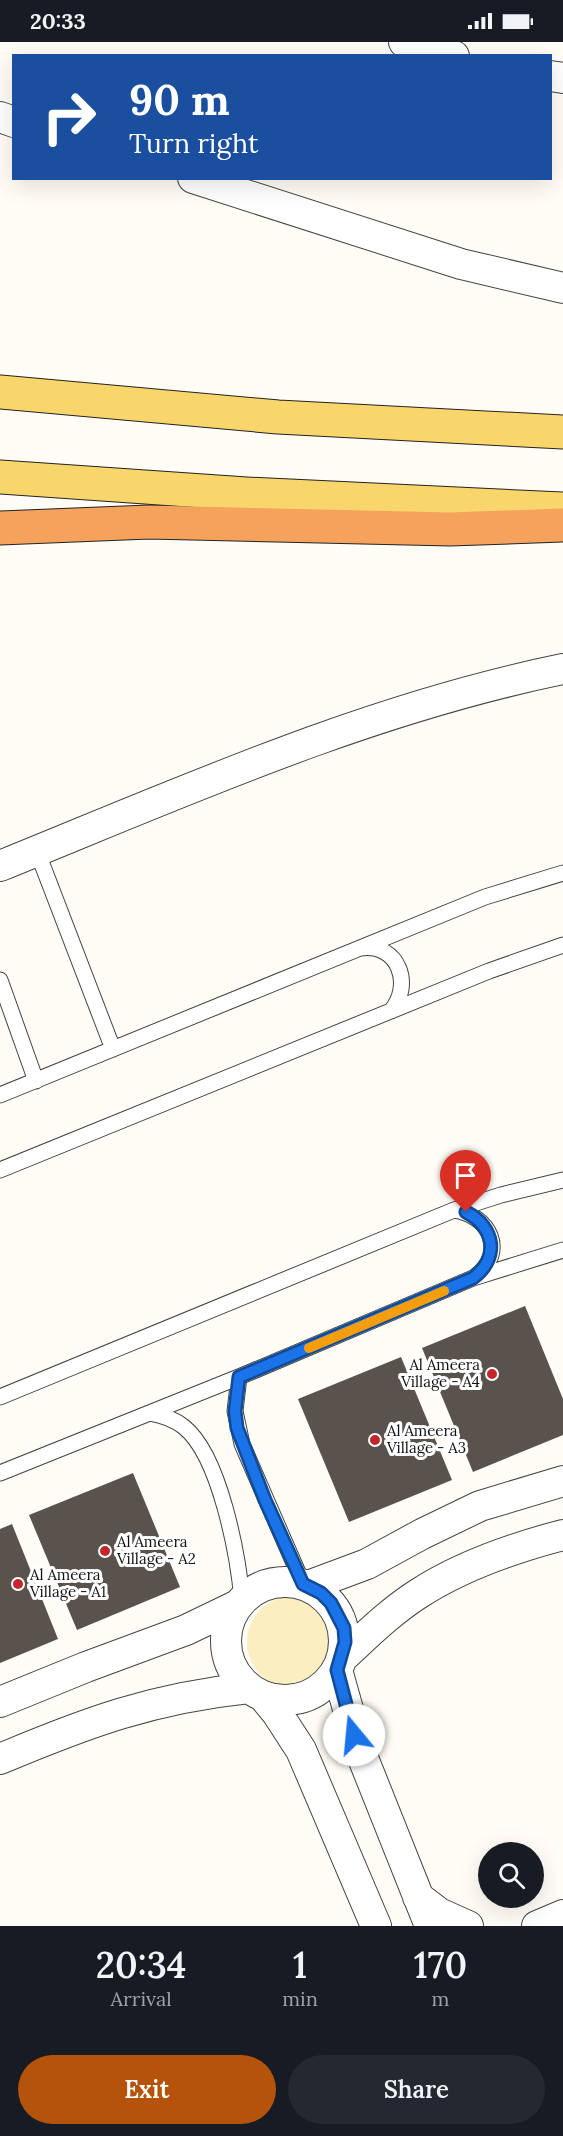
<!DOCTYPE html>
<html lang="en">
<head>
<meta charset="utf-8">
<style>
  :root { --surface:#171b24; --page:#242831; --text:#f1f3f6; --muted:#9ea1a6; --accent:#b45309 }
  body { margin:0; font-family:Lora,serif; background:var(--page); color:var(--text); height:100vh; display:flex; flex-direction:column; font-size:22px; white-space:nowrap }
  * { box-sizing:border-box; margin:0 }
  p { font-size:20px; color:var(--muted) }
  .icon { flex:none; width:33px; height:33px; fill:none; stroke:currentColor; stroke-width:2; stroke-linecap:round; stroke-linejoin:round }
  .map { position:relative; height:1884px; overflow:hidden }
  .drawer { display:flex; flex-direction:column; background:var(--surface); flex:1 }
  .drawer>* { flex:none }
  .top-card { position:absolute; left:12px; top:12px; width:540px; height:126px; border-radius:0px; box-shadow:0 6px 24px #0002; background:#1a4fa0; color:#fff; overflow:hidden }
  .buttons { position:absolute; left:478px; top:1800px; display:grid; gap:12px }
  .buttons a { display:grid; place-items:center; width:66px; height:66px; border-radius:50%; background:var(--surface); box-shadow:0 6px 24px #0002; font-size:30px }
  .pin { position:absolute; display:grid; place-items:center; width:51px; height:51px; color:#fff; margin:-62px -26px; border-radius:50% 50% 50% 0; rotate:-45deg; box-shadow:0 0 6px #0007 }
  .pin .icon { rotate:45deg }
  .me { position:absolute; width:66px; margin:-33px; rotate:343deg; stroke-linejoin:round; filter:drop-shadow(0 0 4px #0008) }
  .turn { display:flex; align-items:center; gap:21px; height:126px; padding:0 18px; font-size:27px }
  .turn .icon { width:78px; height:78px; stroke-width:2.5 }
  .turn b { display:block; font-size:42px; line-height:51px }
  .eta { display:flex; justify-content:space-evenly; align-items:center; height:102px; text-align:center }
  .eta b { font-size:36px; font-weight:600; line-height:42px }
  .cta { display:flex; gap:12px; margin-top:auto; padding:12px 18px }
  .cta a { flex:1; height:69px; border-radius:36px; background:var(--accent); color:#fff; font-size:24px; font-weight:600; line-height:69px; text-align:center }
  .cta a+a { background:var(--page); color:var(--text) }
  .status { display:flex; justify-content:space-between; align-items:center; height:42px; padding:0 30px; background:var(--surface); direction:ltr }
  .status svg { height:16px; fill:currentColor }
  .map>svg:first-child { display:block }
</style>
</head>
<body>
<div class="status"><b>20:33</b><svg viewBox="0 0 49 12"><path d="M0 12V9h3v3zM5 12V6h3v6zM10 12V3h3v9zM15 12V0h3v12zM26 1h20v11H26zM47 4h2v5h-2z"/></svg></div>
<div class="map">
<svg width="563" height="1884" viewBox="0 0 563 1884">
  <rect width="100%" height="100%" fill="#fffdf5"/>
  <path fill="#fbeec1" d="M247 1600a46 46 0 1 1 92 0a46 46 0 1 1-92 0Z"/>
  <path fill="#5a524d" d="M525,1264L563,1357V1393L473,1430L422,1306Z
    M401,1315L452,1438L349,1480L298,1357Z
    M133,1431L180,1545L77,1588L29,1473Z
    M12,1482L58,1597L0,1621V1487Z"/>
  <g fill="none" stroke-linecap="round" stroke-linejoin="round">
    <defs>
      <path id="lane" d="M37,809L113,1007
        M361,906C399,901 413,943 391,969
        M0,938L36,1039
        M0,1053L485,855L563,831
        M0,1128L489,929L563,903
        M454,1168C490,1173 507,1210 476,1234
        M239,1335L235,1369L242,1402L303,1542
        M0,1355L454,1168L501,1153L563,1138
        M150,1371C162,1373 174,1377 184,1385C220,1414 238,1513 242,1558
        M0,1431L239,1335L473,1236L563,1208"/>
      <path id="street" d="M404,0L454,14
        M550,34L563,36
        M0,75L14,80
        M193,136L461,222L563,246
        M0,824C185,749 367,667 563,627
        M226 1599a59 59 0 1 1 118 0a59 59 0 1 1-118 0Z
        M308,1544L367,1522L422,1492L480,1464L563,1439
        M343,1615C367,1593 390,1570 418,1552C461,1524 513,1506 563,1493
        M337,1628L359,1706L430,1884
        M263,1654L277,1671L301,1708L376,1884
        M0,1660L86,1625L186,1588L238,1563
        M0,1717C88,1680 153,1656 249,1646
        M418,1855L439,1871L468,1884
        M537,1884L563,1873"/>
      <path id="primary" d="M0,350L278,375L563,390
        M0,435L246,452L563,467"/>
      <path id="highway" d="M0,486L149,480L450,487L563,483"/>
    </defs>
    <use href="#lane" stroke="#444" stroke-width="17"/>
    <use href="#street" stroke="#444" stroke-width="32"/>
    <use href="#primary" stroke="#222" stroke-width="35"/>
    <use href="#highway" stroke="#222" stroke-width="35"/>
    <use href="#lane" stroke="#fff" stroke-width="15"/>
    <use href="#street" stroke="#fff" stroke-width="30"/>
    <use href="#primary" stroke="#f9d66b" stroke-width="33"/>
    <use href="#highway" stroke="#f5a25d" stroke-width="33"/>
  </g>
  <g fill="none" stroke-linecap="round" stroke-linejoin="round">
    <defs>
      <path id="route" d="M354,1693L337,1628L345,1600L344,1586L331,1561L321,1551L303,1542L265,1458L237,1386L235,1369L239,1335L473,1236C500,1216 495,1185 466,1170"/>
    </defs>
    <use href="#route" stroke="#114b97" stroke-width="15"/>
    <use href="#route" stroke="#1a73e8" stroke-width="10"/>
    <path stroke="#f59e0b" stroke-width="10" d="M309,1306L444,1249"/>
  </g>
  <g fill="#c4262e" stroke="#fff" stroke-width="2">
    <circle cx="492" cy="1332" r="6"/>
    <circle cx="375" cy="1398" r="6"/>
    <circle cx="105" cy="1509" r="6"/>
    <circle cx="18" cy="1542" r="6"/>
  </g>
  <g text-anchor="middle" stroke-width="6" stroke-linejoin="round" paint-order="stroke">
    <g font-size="15" fill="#111" stroke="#fff" text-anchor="start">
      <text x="480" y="1328" text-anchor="end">Al Ameera<tspan x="480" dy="17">Village - A4</tspan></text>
      <text x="387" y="1394">Al Ameera<tspan x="387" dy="17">Village - A3</tspan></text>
      <text x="117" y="1505">Al Ameera<tspan x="117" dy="17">Village - A2</tspan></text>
      <text x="30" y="1538">Al Ameera<tspan x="30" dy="17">Village - A1</tspan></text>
    </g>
  </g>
</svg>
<div class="buttons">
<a><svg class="icon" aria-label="search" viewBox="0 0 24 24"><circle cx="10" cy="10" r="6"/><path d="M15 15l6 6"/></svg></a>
</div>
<div class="pin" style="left:466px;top:1170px;background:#d93025"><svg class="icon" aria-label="arrive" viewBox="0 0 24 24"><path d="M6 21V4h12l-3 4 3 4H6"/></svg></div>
<svg class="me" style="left:354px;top:1693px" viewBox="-20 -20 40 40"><circle r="19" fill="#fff"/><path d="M0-13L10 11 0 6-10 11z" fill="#1a73e8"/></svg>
<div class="top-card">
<div class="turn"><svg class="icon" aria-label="right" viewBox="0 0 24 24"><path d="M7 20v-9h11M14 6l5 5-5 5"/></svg><div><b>90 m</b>Turn right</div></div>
</div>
</div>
<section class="drawer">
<div class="eta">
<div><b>20:34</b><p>Arrival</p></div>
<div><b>1</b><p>min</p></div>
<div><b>170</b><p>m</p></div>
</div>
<div class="cta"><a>Exit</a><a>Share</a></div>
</section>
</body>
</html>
